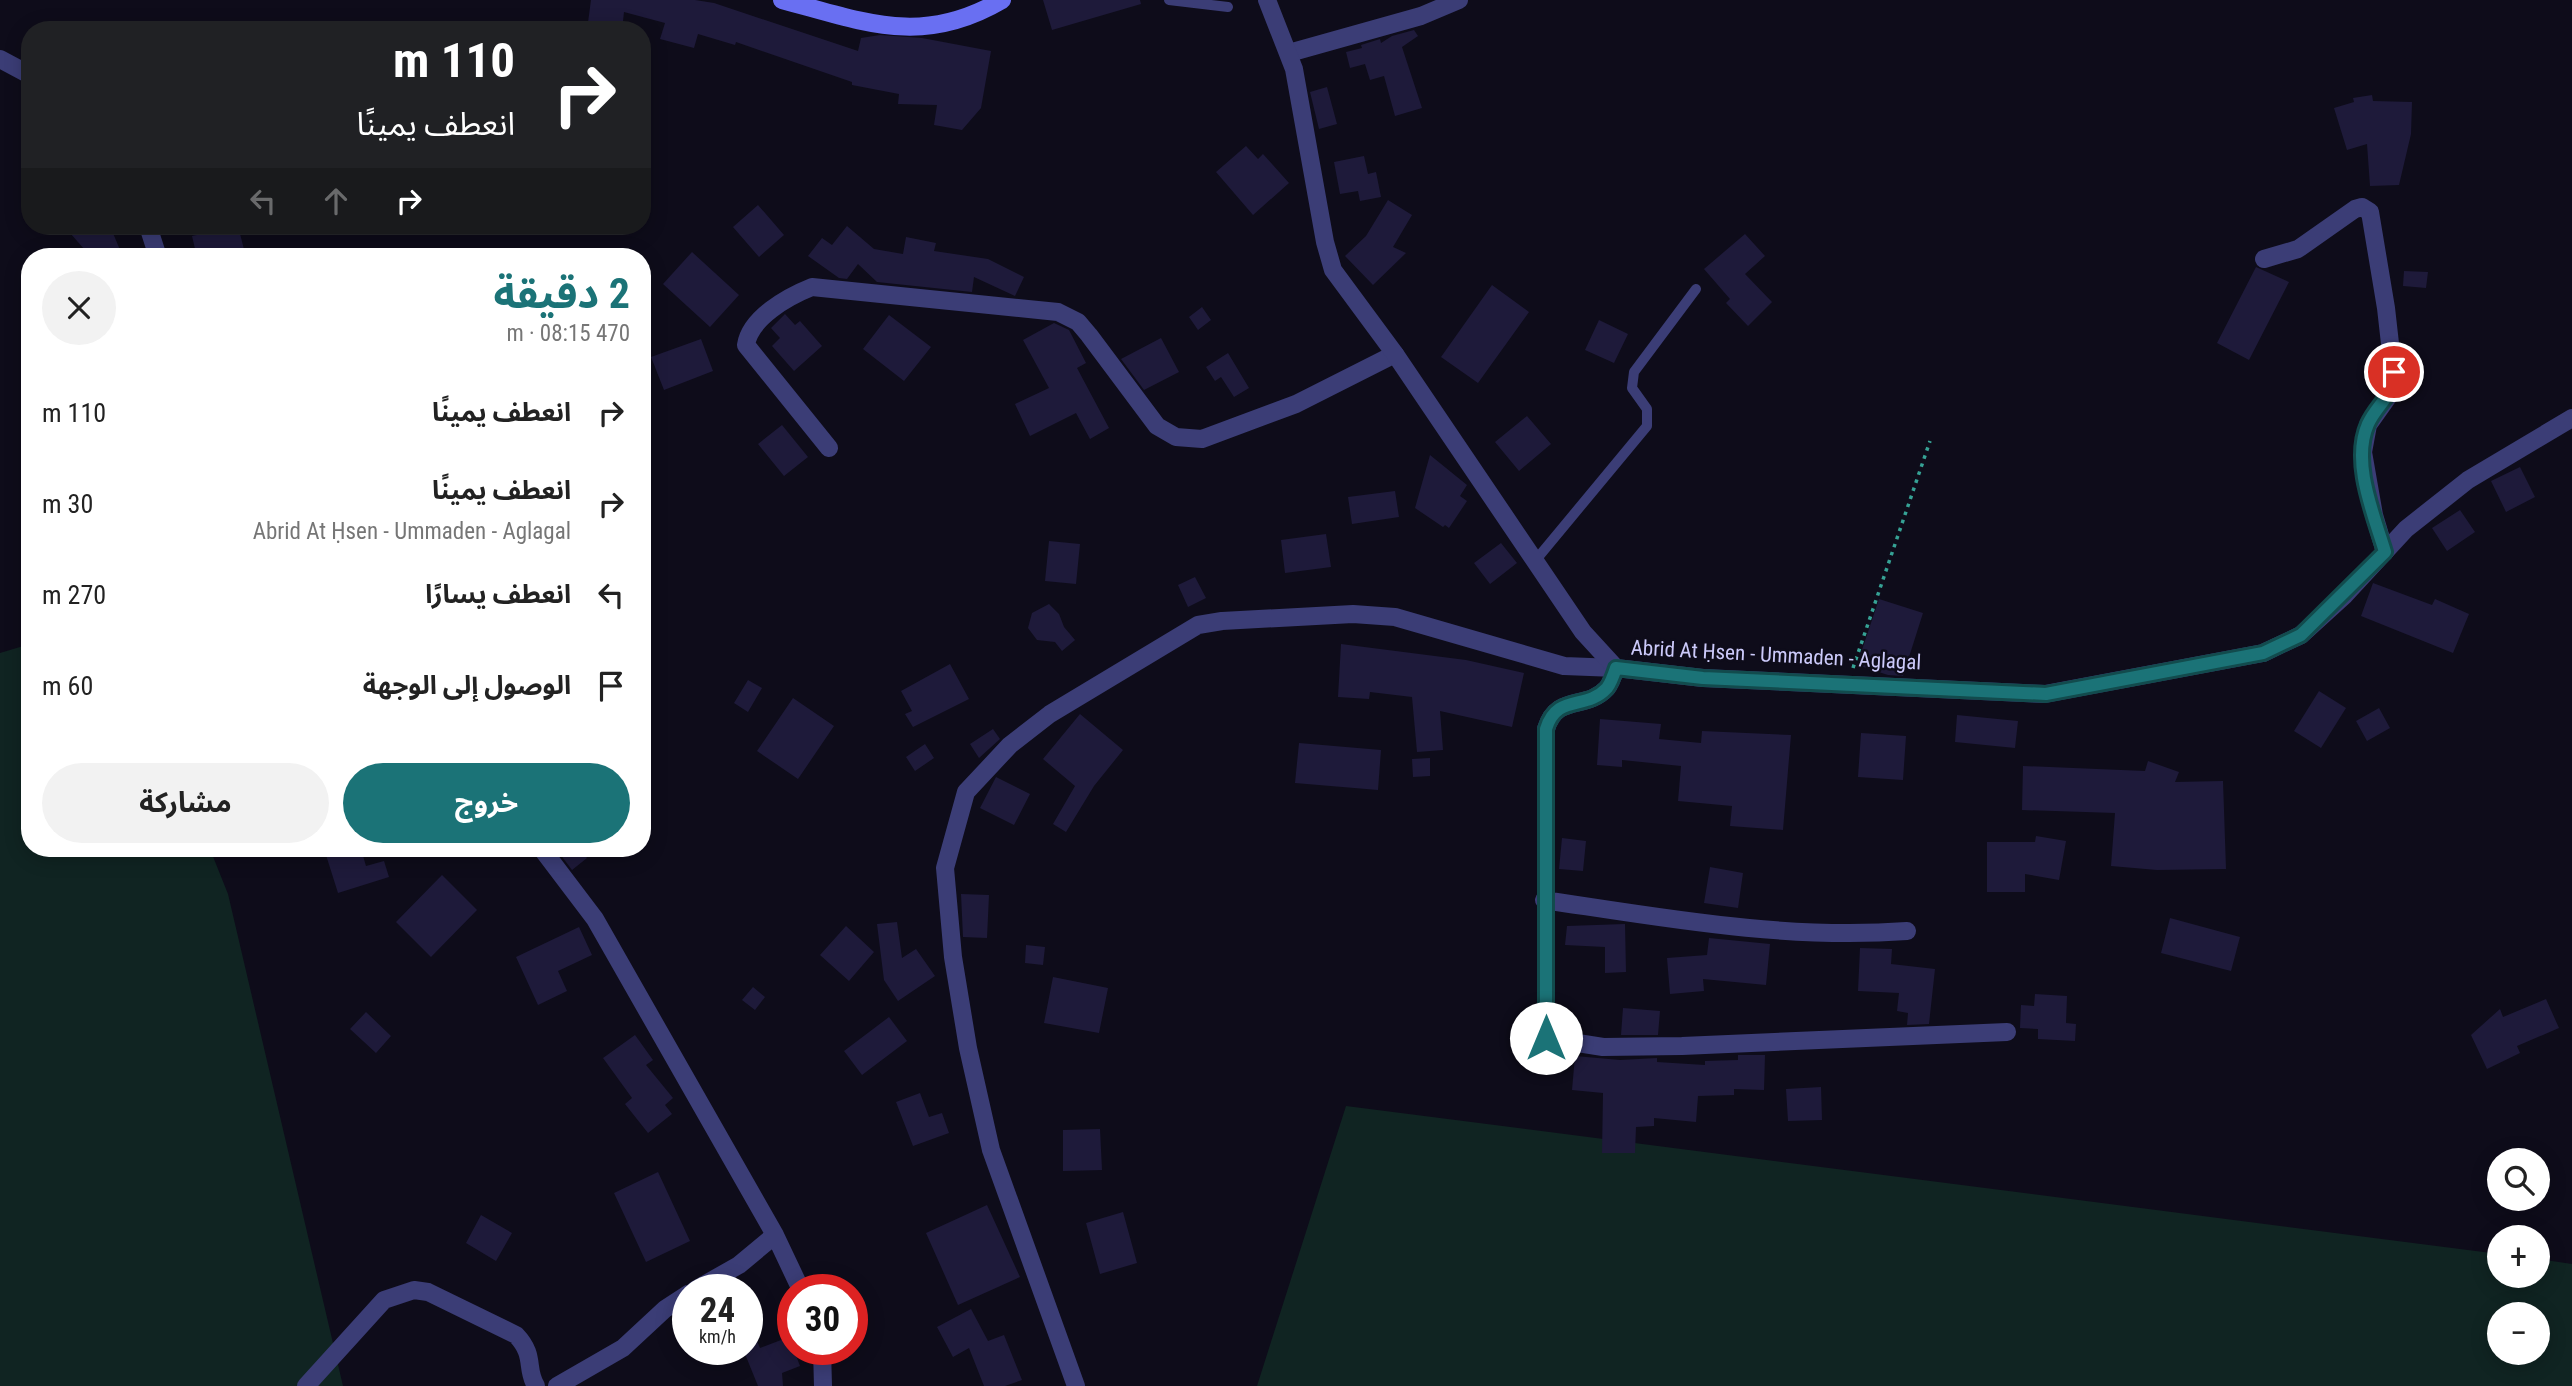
<!DOCTYPE html>
<html lang="ar">
<head>
<meta charset="utf-8">
<style>
  :root { --surface:#fff; --page:#f2f2f2; --text:#222; --muted:#767676; --accent:#1b7377 }
  body { margin:0; font-family:"Roboto Condensed","Noto Sans Arabic",sans-serif; background:var(--page); color:var(--text); direction:rtl; height:100vh; display:flex; flex-direction:column; font-size:26px; white-space:nowrap }
  * { box-sizing:border-box; margin:0 }
  p { font-size:23px; color:var(--muted) }
  .icon { flex:none; width:38px; height:38px; fill:none; stroke:currentColor; stroke-width:2; stroke-linecap:round; stroke-linejoin:round }
  .map { position:relative; flex:1; overflow:hidden; direction:ltr }
  .details { position:absolute; left:21px; top:248px; width:630px; height:609px; display:flex; flex-direction:column; background:var(--surface); border-radius:28px; box-shadow:0 4px 18px #0003; direction:rtl }
  .details>* { flex:none }
  .banner { position:absolute; left:21px; top:21px; width:630px; height:214px; border-radius:28px; box-shadow:0 4px 18px #0003; direction:rtl; background:#202124; color:#fff; overflow:hidden }
  .fabs { position:absolute; left:2487px; top:1148px; display:grid; gap:14px }
  .fabs a { display:grid; place-items:center; width:63px; height:63px; border-radius:50%; background:var(--surface); box-shadow:0 4px 18px #0003; font-size:35px }
  .speed { position:absolute; left:672px; top:1274px; display:flex; gap:14px; font-size:35px; font-weight:700; text-align:center }
  .speed>* { display:grid; place-content:center; width:91px; height:91px; border-radius:50%; background:var(--surface); box-shadow:0 4px 18px #0003; line-height:1 }
  .speed small { font-size:18px; font-weight:400 }
  .speed .limit { border:10px solid #d22; background:#fff; color:#111 }
  .pin { position:absolute; display:grid; place-items:center; width:60px; height:60px; color:#fff; margin:-30px; border:4px solid #fff; border-radius:50%; box-shadow:0 2px 7px #0007 }
  .me { position:absolute; width:77px; margin:-38px; rotate:0deg; stroke-linejoin:round; filter:drop-shadow(0 0 5px #0008) }
  .turn { display:flex; align-items:center; gap:24px; height:147px; padding:0 21px; font-size:32px }
  .turn .icon { width:91px; height:91px; stroke-width:2.5 }
  .turn b { display:block; font-size:49px; line-height:60px }
  .lanes { display:flex; align-items:center; height:66px; padding:0 21px; background:#0003; justify-content:center; gap:35px; direction:ltr }
  .lanes .off { opacity:.35 }
  .round { display:grid; place-items:center; flex:none; width:74px; height:74px; border-radius:37px; background:var(--page) }
  .headline { display:flex; align-items:center; justify-content:space-between; height:119px; padding:0 21px }
  h1 { font-size:42px; font-weight:700; line-height:52px; color:var(--accent) }
  .action { display:flex; gap:14px; margin-top:auto; padding:14px 21px }
  .action a { flex:1; height:80px; border-radius:42px; background:var(--accent); color:#fff; font-size:28px; font-weight:700; line-height:80px; text-align:center }
  .action a+a { background:var(--page); color:var(--text) }
  ul { padding:0; list-style:none }
  li { display:flex; align-items:center; gap:21px; height:91px; padding:0 21px }
  li div { flex:1 }
  li b { display:block; font-size:26px }
  li em { font-style:normal }
  .map>svg:first-child { display:block }
</style>
</head>
<body>
<div class="map">
<svg width="2572" height="1386" viewBox="0 0 2572 1386">
  <rect width="100%" height="100%" fill="#0e0c1a"/>
  <path fill="#102422" fill-rule="evenodd" d="M30,644V849H210L228,894L343,1386H0V653Z
    M1346,1106L2499,1254V1276H2538V1259L2572,1264V1386H1257ZM2499,1314H2538V1353H2499Z"/>
  <path fill="#1e1a3a" d="M591,0H695L714,3L858,51L861,38L880,35L922,38L991,51L981,108L962,130L934,125L937,105L898,104L899,94L852,85V82L736,42L735,45L698,34L694,48L660,39L665,23L624,12L622,30H587Z
    M1043,0H1140L1141,4L1052,30Z
    M1414,30L1418,36L1402,47L1422,108L1395,116L1384,76L1370,80L1365,64L1350,68L1346,52L1362,48L1361,45L1380,39L1381,43L1392,36Z
    M1327,87L1337,124L1319,129L1310,92Z
    M2372,95L2373,101L2412,102L2411,134L2399,185L2370,186L2367,144L2347,150L2334,108L2354,102L2353,98Z
    M1246,146L1258,159L1263,154L1289,183L1253,215L1216,172Z
    M1364,156L1368,174L1376,172L1381,197L1360,201L1358,191L1340,194L1334,162Z
    M1388,200L1412,215L1393,247L1406,253L1373,285L1345,256L1366,236Z
    M758,205L784,235L759,257L733,227Z
    M64,226H110L123,257H91Z
    M238,226L246,257H197L192,236Z
    M847,226L874,249L903,254L906,237L936,243L934,251L988,259L1024,277L1015,296L974,277L972,292L877,282L858,264L847,279L839,278L808,256L822,238L832,245Z
    M1745,234L1765,256L1745,274L1772,302L1748,326L1726,303L1730,299L1704,269Z
    M692,252L739,295L710,327L663,284Z
    M2256,267L2289,282L2249,360L2217,343Z
    M2404,271L2428,272L2426,288L2403,286Z
    M1492,285L1529,312L1478,383L1441,357Z
    M1202,307L1211,320L1198,330L1189,317Z
    M785,314L795,325L800,321L822,346L794,371L772,346L780,338L771,328Z
    M889,315L931,347L904,381L863,349Z
    M1599,320L1628,334L1614,363L1585,350Z
    M1054,323L1069,330L1086,363L1077,368L1109,428L1090,439L1076,413L1030,436L1015,404L1049,388L1023,340Z
    M1161,338L1179,372L1144,390L1121,359Z
    M701,339L713,371L664,390L651,357Z
    M1228,353L1249,388L1234,397L1221,377L1215,381L1206,367Z
    M1527,416L1551,444L1519,471L1495,442Z
    M782,425L808,457L784,476L758,444Z
    M1430,455L1467,485L1460,496L1467,501L1449,528L1445,525L1443,527L1415,508Z
    M2520,467L2535,497L2506,512L2491,481Z
    M1395,491L1399,517L1352,524L1348,497Z
    M2460,510L2475,532L2447,551L2432,528Z
    M1326,534L1331,567L1285,573L1281,540Z
    M1049,541L1080,544L1076,584L1045,581Z
    M1501,543L1517,563L1490,584L1474,563Z
    M1195,577L1206,598L1188,607L1178,585Z
    M2373,583L2432,605L2435,599L2469,614L2453,653L2361,616Z
    M1879,599L1923,613L1903,676L1888,675L1857,665Z
    M1049,604L1059,614L1064,627L1075,640L1062,651L1055,642L1037,640L1028,628L1032,613Z
    M1341,644L1466,660L1524,673L1512,727L1440,711L1443,750L1417,752L1412,697L1370,692L1369,699L1338,697Z
    M950,664L969,699L913,727L905,714L912,711L901,691Z
    M748,680L762,688L748,712L734,703Z
    M2319,691L2346,708L2321,748L2294,731Z
    M793,698L834,726L798,779L757,751Z
    M2379,708L2390,728L2367,741L2356,721Z
    M1080,714L1123,750L1094,786L1066,832L1053,824L1075,786L1043,759Z
    M1957,715L2018,721L2015,748L1955,742Z
    M1600,719L1661,724L1659,739L1701,743L1702,731L1791,735L1783,830L1730,826L1732,806L1678,801L1681,766L1622,760V767L1597,765Z
    M993,729L1000,739L979,758L970,744Z
    M1861,733L1906,736L1903,780L1858,777Z
    M1299,743L1381,750L1378,790L1295,783Z
    M925,744L934,758L915,771L906,757Z
    M1430,758V776L1413,777L1412,759Z
    M2148,761L2179,772L2175,782L2223,781L2226,869L2157,870L2111,866L2115,813L2022,810L2023,766L2145,771Z
    M996,777L1030,794L1014,825L980,808Z
    M2036,836L2066,841L2059,880L2025,874V892H1987V842H2035Z
    M1562,838L1586,841L1583,871L1559,869Z
    M348,849H361L366,866L384,861L389,877L338,893L326,855Z
    M566,849H580L587,858L572,870L560,854Z
    M1710,867L1743,873L1738,908L1704,903Z
    M442,875L477,910L431,957L396,922Z
    M961,894L989,895L987,938L963,937Z
    M2170,918L2240,937L2231,971L2161,953Z
    M897,922L902,958L916,949L935,976L898,1001L884,980L877,924Z
    M1625,924L1626,972L1605,973V947L1565,945L1567,926Z
    M846,926L874,952L849,981L820,955Z
    M579,927L592,955L558,971L567,991L538,1005L516,957Z
    M1709,938L1770,944L1766,985L1703,979L1704,991L1670,994L1667,958L1707,955Z
    M1026,945L1045,947L1043,965L1025,963Z
    M1860,948L1892,949L1891,964L1935,969L1929,1024L1907,1025L1908,1013L1897,1011L1899,993L1858,991Z
    M1053,977L1108,988L1099,1033L1044,1023Z
    M753,987L765,997L755,1010L742,1000Z
    M2035,994L2067,996L2066,1023L2076,1024L2075,1041L2038,1039V1029L2020,1028L2021,1005L2034,1006Z
    M2546,999L2559,1028L2517,1046L2520,1053L2487,1069L2471,1035L2500,1009L2503,1017Z
    M1623,1008L1660,1011L1658,1035H1621Z
    M366,1012L391,1036L376,1053L350,1029Z
    M889,1017L907,1041L862,1075L844,1051Z
    M635,1035L653,1060L646,1065L673,1098L665,1105L672,1114L648,1133L625,1104L632,1098L603,1058Z
    M1738,1055H1765L1764,1090L1734,1089V1095L1698,1096L1696,1122L1654,1118V1126L1636,1127L1635,1153H1602L1603,1093L1572,1090L1575,1056L1620,1060L1657,1058V1062L1705,1065V1061L1738,1060Z
    M1821,1087L1822,1120L1788,1121L1786,1089Z
    M920,1093L929,1117L942,1113L949,1133L913,1146L896,1102Z
    M1100,1129L1102,1170L1063,1171V1130Z
    M658,1172L690,1241L646,1262L614,1193Z
    M987,1205L1020,1277L958,1305L926,1233Z
    M1123,1212L1137,1263L1100,1274L1086,1223Z
    M481,1215L512,1233L496,1261L466,1243Z
    M971,1309L988,1341L1004,1335L1022,1380L1005,1386H984L969,1348L953,1357L937,1327Z
    M789,1337L800,1366L782,1373L783,1386H758L743,1349L757,1341L760,1348Z"/>
  <g fill="none" stroke-linecap="round" stroke-linejoin="round">
    <path stroke="#36a295" stroke-width="3.5" stroke-dasharray="3.5 5" stroke-linecap="butt" d="M1853,668L1930,441"/>
    <path stroke="#3b3d76" stroke-width="10" d="M1169,0L1228,7
      M1535,561L1647,426V409L1632,388L1634,372L1696,289"/>
    <path stroke="#3b3d76" stroke-width="18" d="M1289,53L1421,16L1459,0
      M0,59L30,75
      M148,226L158,257
      M2264,259L2298,249L2355,209L2362,207L2370,212L2386,308L2394,379L2390,394L2368,425L2363,452L2374,515L2385,552
      M829,448L746,345C750,318 787,297 812,287L1058,312L1078,322L1089,335L1157,426L1176,437L1202,439L1296,404L1395,354
      M542,849L595,919L775,1235L801,1290
      M1544,900C1665,918 1785,940 1907,931
      M695,1290L739,1265L775,1235
      M822,1349L823,1386
      M306,1386L384,1300L414,1290L428,1292L516,1335C536,1356 525,1368 536,1386
      M557,1386L623,1348L665,1309L688,1294
      M1076,1386L991,1150L968,1048L953,957L945,868L966,792L1010,745L1050,714L1198,625L1222,621L1353,614L1395,617L1564,666L1616,668C1614,674 1611,683 1607,688C1586,711 1557,693 1546,729V1038L1603,1047L1682,1046L2007,1032"/>
    <path stroke="#3b3d76" stroke-width="18" d="M1267,0L1294,69L1325,242L1333,270L1395,354L1583,632L1616,668L1703,678L2045,694L2263,653L2301,635L2345,595L2406,529L2468,480L2572,418"/>
    <path stroke="#696ff2" stroke-width="18" d="M782,0C865,22 922,47 1002,0"/>
  </g>
  <g fill="none" stroke-linecap="round" stroke-linejoin="round">
    <defs>
      <path id="route" d="M1546,1038V729C1557,693 1586,711 1607,688C1611,683 1614,674 1616,668L1703,678L2046,694L2263,653L2301,635L2385,552C2374,515 2351,462 2368,424C2377,404 2394,396 2394,372"/>
    </defs>
    <use href="#route" stroke="#124b4d" stroke-width="18"/>
    <use href="#route" stroke="#1b7377" stroke-width="12"/>
  </g>
  <g text-anchor="middle" stroke-width="5" stroke-linejoin="round" paint-order="stroke">
    <g font-size="21" fill="#cccafa" stroke="#0e0c1a">
      <text transform="translate(1776 655) rotate(3)" y="7">Abrid At Ḥsen - Ummaden - Aglagal</text>
    </g>
  </g>
</svg>
<div class="fabs">
<a><svg class="icon" aria-label="search" viewBox="0 0 24 24"><circle cx="10" cy="10" r="6"/><path d="M15 15l6 6"/></svg></a>
<a>+</a>
<a>−</a>
</div>
<div class="speed"><div>24<small>km/h</small></div><div class="limit">30</div></div>
<div class="pin" style="left:2394px;top:372px;background:#d93025"><svg class="icon" aria-label="arrive" viewBox="0 0 24 24"><path d="M6 21V4h12l-3 4 3 4H6"/></svg></div>
<svg class="me" style="left:1546px;top:1038px" viewBox="-20 -20 40 40"><circle r="19" fill="#fff"/><path d="M0-13L10 11 0 6-10 11z" fill="#1b7377"/></svg>
<div class="banner">
<div class="turn"><svg class="icon" aria-label="right" viewBox="0 0 24 24"><path d="M7 20v-9h11M14 6l5 5-5 5"/></svg><div><b>110 m</b>انعطف يمينًا</div></div>
<div class="lanes"><svg class="icon off" aria-label="left" viewBox="0 0 24 24"><path d="M17 20v-9H6M10 6l-5 5 5 5"/></svg><svg class="icon off" aria-label="ahead" viewBox="0 0 24 24"><path d="M12 20V5M6 11l6-6 6 6"/></svg><svg class="icon" aria-label="right" viewBox="0 0 24 24"><path d="M7 20v-9h11M14 6l5 5-5 5"/></svg></div>
</div>
<section class="details">
<div class="headline"><div><h1>2 دقيقة</h1><p>470 m · 08:15</p></div><a class="round"><svg class="icon" aria-label="close" viewBox="0 0 24 24"><path d="M6 6l12 12M18 6L6 18"/></svg></a></div>
<ul>
<li><svg class="icon" aria-label="right" viewBox="0 0 24 24"><path d="M7 20v-9h11M14 6l5 5-5 5"/></svg><div><b>انعطف يمينًا</b></div><em>110 m</em></li>
<li><svg class="icon" aria-label="right" viewBox="0 0 24 24"><path d="M7 20v-9h11M14 6l5 5-5 5"/></svg><div><b>انعطف يمينًا</b><p>Abrid At Ḥsen - Ummaden - Aglagal</p></div><em>30 m</em></li>
<li><svg class="icon" aria-label="left" viewBox="0 0 24 24"><path d="M17 20v-9H6M10 6l-5 5 5 5"/></svg><div><b>انعطف يسارًا</b></div><em>270 m</em></li>
<li><svg class="icon" aria-label="arrive" viewBox="0 0 24 24"><path d="M6 21V4h12l-3 4 3 4H6"/></svg><div><b>الوصول إلى الوجهة</b></div><em>60 m</em></li>
</ul>
<div class="action"><a>خروج</a><a>مشاركة</a></div>
</section>
</div>
</body>
</html>
